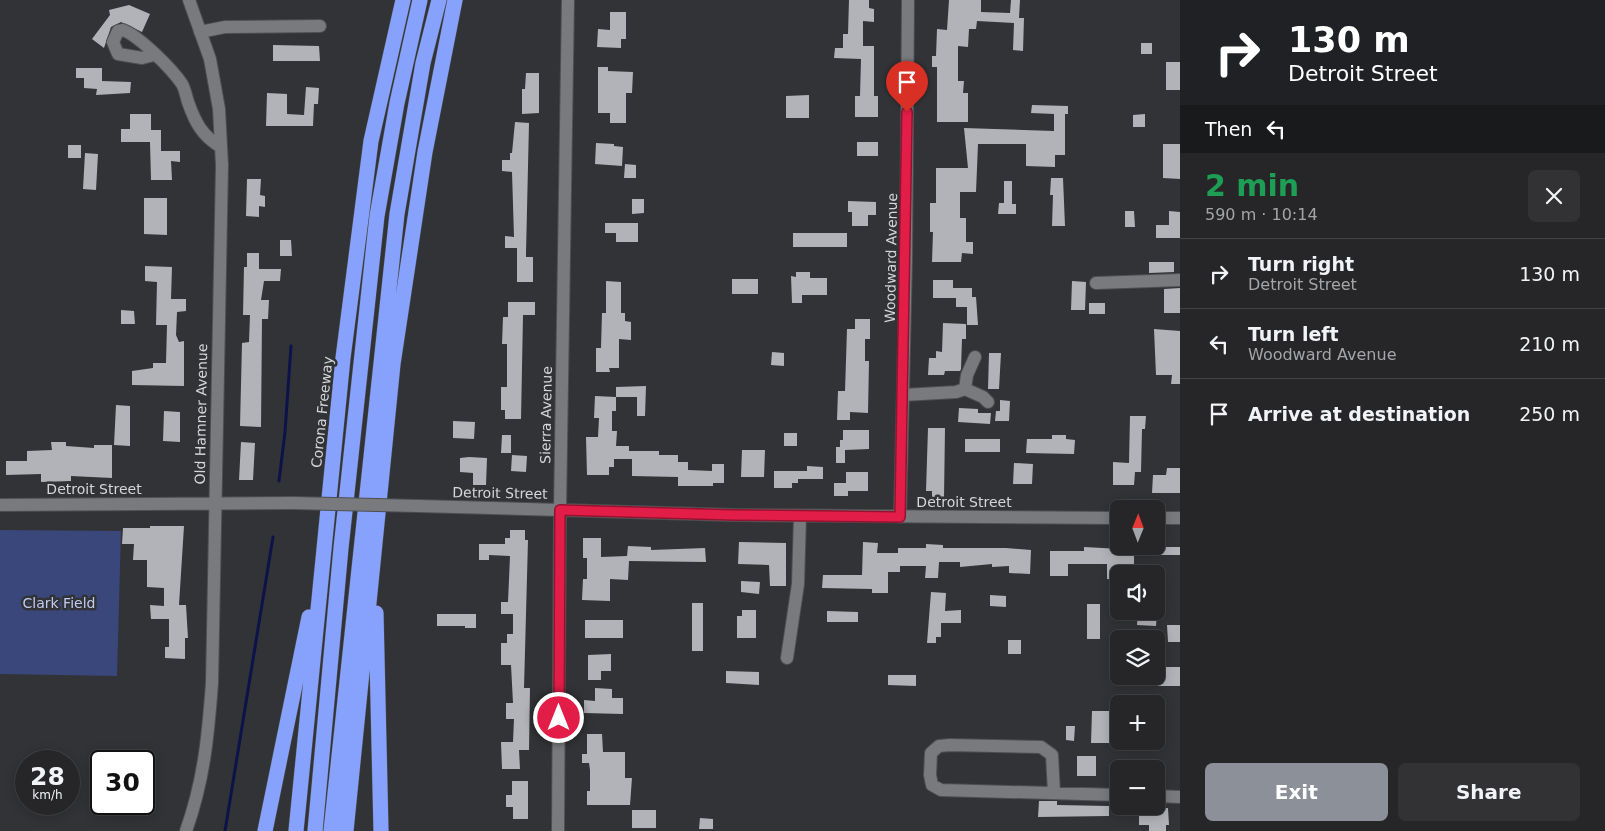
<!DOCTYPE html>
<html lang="en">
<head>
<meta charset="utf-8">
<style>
  :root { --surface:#262628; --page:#323234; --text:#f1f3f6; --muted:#a4a5a8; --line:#424345; --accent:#8c9099 }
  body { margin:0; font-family:"DejaVu Sans",sans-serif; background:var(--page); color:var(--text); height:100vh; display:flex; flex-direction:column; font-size:19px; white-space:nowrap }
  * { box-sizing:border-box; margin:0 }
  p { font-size:16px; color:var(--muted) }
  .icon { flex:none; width:28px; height:28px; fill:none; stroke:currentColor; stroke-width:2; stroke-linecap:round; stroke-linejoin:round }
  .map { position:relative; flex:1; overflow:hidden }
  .drawer { display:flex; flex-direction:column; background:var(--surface); width:425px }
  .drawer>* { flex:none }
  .hud { background:#202124; color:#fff; overflow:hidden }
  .needle { width:32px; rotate:1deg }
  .buttons { position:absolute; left:1110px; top:500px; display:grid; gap:10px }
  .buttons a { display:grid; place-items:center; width:55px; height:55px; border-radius:8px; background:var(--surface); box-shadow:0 2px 12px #0003,0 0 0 1px var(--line); font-size:25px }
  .speed { position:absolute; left:15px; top:750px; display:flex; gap:10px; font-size:25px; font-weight:700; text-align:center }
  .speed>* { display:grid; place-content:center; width:65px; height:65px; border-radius:50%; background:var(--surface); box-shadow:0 2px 12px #0003,0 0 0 1px var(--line); line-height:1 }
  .speed small { font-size:12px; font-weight:400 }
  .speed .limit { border:2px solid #111; border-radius:8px; background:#fff; color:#111 }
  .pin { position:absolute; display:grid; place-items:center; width:42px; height:42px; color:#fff; margin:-51px -21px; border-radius:50% 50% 50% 0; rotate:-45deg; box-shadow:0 0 5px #0007 }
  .pin .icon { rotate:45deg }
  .me { position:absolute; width:55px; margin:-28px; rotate:0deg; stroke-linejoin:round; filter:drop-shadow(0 0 4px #0008) }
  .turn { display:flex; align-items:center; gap:18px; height:105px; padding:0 25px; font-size:22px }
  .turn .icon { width:65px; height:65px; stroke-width:2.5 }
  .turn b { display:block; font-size:35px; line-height:42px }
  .then { display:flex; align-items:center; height:48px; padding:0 25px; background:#0003; gap:10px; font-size:19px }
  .round { display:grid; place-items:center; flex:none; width:52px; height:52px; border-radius:8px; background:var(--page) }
  .headline { display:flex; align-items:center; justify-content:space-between; height:85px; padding:0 25px }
  h1 { font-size:30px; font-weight:600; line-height:38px; color:#1e9e55 }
  .button { display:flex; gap:10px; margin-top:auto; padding:10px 25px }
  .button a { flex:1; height:58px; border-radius:8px; background:var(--accent); color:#fff; font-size:20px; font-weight:600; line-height:58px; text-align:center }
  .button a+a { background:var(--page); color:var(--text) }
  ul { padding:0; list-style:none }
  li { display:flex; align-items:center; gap:15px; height:70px; padding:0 25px; border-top:1px solid var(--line) }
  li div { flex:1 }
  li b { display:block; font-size:19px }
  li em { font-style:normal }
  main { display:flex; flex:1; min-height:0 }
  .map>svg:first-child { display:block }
</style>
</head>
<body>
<main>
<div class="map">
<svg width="1180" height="831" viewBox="0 0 1180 831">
  <rect width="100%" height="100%" fill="#323336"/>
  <path fill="#39477a" d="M0,530L121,531L117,676L0,674Z"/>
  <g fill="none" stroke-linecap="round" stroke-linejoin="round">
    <path stroke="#0c134b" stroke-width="3" d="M279,481L285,432L291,346
      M225,831L273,537"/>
  </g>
  <path fill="#b2b3b8" d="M849,0H869V8L874,9V22L863,21V46H874V96H878V117H855V96H860L861,59L834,58L835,48H843V34H848Z
    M949,0H981V12L1010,13L1011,0H1020L1019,18H1024L1023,51L1013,50L1014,23L977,21L976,29H969L968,47L958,46V81H964L963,93H968V122H937V67H932V56H936L937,29L947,30Z
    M129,5L150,14L142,32L121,22L111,27L104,48L92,39L110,15L109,10Z
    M610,12H626V39H621V48L597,47L598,29L610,30Z
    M1141,43H1152V54H1141Z
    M273,45L319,46L320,61H273Z
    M1166,62H1180V90H1166Z
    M598,67H608V71L633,72L632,93H626V123H610V113H598Z
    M76,68H102V81L131,82L130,93L96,95L97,89L84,88V78H76Z
    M526,73H539V113L522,114V89H525Z
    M306,87L319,88L318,104H314L313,126H266L267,93L287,94V114L304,115Z
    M809,95V118H786V96Z
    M1032,105L1068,106V114H1065V155H1055V167L1026,166V144H978L976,192H960V218H966V242H973V254L962,253L961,262H932L933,232H930V203H936V168H968L964,128L1054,131V114L1031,113Z
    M130,114H151V130H161V151H180V162L171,161L172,180H151L150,142H121V129H130Z
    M1145,114V127H1133V115Z
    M515,122L529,123L526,253V257H533V282H517V248H505V236L514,237L512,172L502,171V160H510V153H512Z
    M857,142H878V156H857Z
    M596,143L614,144V146L623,147L622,166L595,164Z
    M1163,144H1180V179L1163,178Z
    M68,145H81V158H68Z
    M85,153L98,154L96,190L83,189Z
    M625,164L636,165V178H624Z
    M1051,178H1063L1065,226H1052L1053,195H1050Z
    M247,179H261L260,195L265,196V207L259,206V217L246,216Z
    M1004,181H1012V204H1016V214H998L999,203H1004Z
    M144,198H167V235L144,234Z
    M632,199H644V213L632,214Z
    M848,201L876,202V215H868V226H852V212H848Z
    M1125,211H1134L1135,227H1125Z
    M1169,211L1180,212V238H1156V225H1169Z
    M605,223H638V242H616V233H605Z
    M793,233H847V247H793Z
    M280,240H291L292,256H280Z
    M247,253H259V269H281L280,281H264L261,300H269L268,319H262L261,427L240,426L242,343L249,342L250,315H243L244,267H247Z
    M1149,262H1174V272L1149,273Z
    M145,266L172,267L171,299H186V311L177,312L176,335L179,342L184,341V386L132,385V371L153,368V363H166L167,325H156L157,282L145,281Z
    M796,272H810V278H827V295H802V303H792L791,276L796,277Z
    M732,279H758V294H732Z
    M933,280H953V288H972V297H976L978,325H967V307H956V298H933Z
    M606,281L621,282V313H625V321L631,322V340L619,339V368H609L610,372H596V348H601L602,313H606Z
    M1072,281L1086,282L1085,310H1071Z
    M1180,288V313H1164V289Z
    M508,302H535V315H523L521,419H505V410H501V387H507V344H502L503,317H508Z
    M1089,303H1105V314H1089Z
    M121,310L134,311L135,324H121Z
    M855,319H870V339H865V361H869L868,413L850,412V420H837L838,391H845L847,329H855Z
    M943,323L966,324V339H962L961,369L960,371H945L944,375H928L929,358H936V351L942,352Z
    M1154,329L1180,331V384H1171L1172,375H1156Z
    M772,352L784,353V366L771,365Z
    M989,353H1001L999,389H988Z
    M646,386L645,416H637V397H616V411H612V431H617L616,446H629V451H659V455H678V462H688V470L712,471V464H724V483H713V486H678V477L632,476V459H614V467H609V475H587L586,437H598L599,418H594L595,396L616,397V387Z
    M1000,400L1010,401L1009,421H995L996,411H1000Z
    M116,405L130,406V446L114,445Z
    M959,408L978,409V413H991L990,424L958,422Z
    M164,411L180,412V442L163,441Z
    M1130,416H1146L1145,429H1142L1141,472H1135L1134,485H1113V462L1129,463Z
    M453,421L475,422L474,439L453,438Z
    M928,428H945L944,498H932V491H926Z
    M843,430H869V449L845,450V463H836V447H840V440H843Z
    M784,433H797V446H784Z
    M502,435H511V453H501Z
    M1052,435H1066V439L1075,440L1074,454L1026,453L1027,439H1052Z
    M965,439H1000V452H965Z
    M51,442H66V446L94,448V445H112V478L71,476V481L41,482V474L6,475V461H27V451L52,450Z
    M241,442L255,443L253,480H239Z
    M742,450H765L764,477H741Z
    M512,455L527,456L526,472L511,471Z
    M469,457L487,458L486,485H473V473L460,472V458Z
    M1014,463L1033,464L1032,484H1013Z
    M807,466L823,467V479H798V483H792V488H774V471H807Z
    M1167,468H1180V493H1152L1153,475H1166Z
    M846,472H868V491H848V496H834V483H846Z
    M150,526H184L179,605H186L188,638H185V659L165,658V647H169V619H151L150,605L164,606V588L147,587V560H133L134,544H122L123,528H150Z
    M510,530H525V540H528L524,688H530L529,750H519L520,769H502L501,742H513L514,719H506V703H513L511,665H501V643H507V634H513V614H501V602H508L510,556L489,555V560H479V544H505V538H510Z
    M583,538H601V557L627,556L628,546L651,547V550L705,548L706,562L629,561L628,580L610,579V601L582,600L583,579H587V558H583Z
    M739,542L786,543V586H770L769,565L738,564Z
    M863,542L878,543L877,553H898V548H926V544L943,545V548H1006L1031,550L1030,574L1009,573V566L992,567V564L960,567V562H939L938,578H925L926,566H900V572H888V593H872V589L822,588L823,575H862Z
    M1121,546L1134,547V564H1130V569H1118V580L1107,579V564H1068V576H1050V551H1084V547L1121,549Z
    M1142,547H1180V555H1142Z
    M741,581L760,582L759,594L741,592Z
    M931,592L946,593L945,611L961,610V623H941V637H936V643H927Z
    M990,595L1006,596V607L990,606Z
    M692,603H703V651H692Z
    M1087,604H1100V639H1087Z
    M742,610H756V638H737V616H742Z
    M827,611L858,612V622H827Z
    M1138,611L1157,612L1156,626L1137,625Z
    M437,614H476V628H465V626H437Z
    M585,620H623V638H585Z
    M1167,625H1180V642H1168Z
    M1008,640H1021V654H1008Z
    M611,654V671H601V680H588V655Z
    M1156,667H1180V686H1149V676H1156Z
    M726,671L759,672V685L726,683Z
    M888,675H916V686L888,685Z
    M595,688L612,689V698H623V714L584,713V700L595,701Z
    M1092,711H1116L1115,743H1091Z
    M1066,726H1075L1074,741L1066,740Z
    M587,734H602L603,752H625V778H632L630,805H587V791H590V770L589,763H582V754H587Z
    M1077,756H1096V776H1077Z
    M512,781H528V819H513V807H506V795H512Z
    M1039,801H1057V805L1109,806V816L1038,817Z
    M1168,808L1169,825H1166V831H1149V825H1139V809Z
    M632,810H656V828H632Z
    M700,818L713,819V829H699Z"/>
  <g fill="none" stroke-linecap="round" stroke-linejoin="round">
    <defs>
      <path id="minor" d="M200,32L225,27L320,26
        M154,55L142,58L118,54L113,42L118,31L123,30C139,36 172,69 182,84C185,89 186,96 188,102C195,122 202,136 221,147
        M1096,283L1180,280
        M965,389L983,397L988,402
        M903,395L956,392L965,389L967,375L975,357
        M0,505L293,503
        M419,506L733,515L1119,518
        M900,517L906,261L908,0
        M1156,518H1180
        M787,658L798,584L800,516
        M1054,793L1052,755L1041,747L950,745L939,746L931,753L930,775L932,785L941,790L1119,795
        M1156,796L1180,797
        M186,831C204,780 208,737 212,683L222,165L219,109L210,59L189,0
        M558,831L560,510L568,0"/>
      <path id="highway" d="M376,613L381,831
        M265,831L309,617
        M296,831L343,358L371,141L403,0
        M315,831L341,548L377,216L397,103L420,0
        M331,831L397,214L423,63L439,0
        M346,831L393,364L425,152L455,0"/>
    </defs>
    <use href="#minor" stroke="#4e4f52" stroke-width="14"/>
    <use href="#highway" stroke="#4e4f52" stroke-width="16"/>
    <use href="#minor" stroke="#797a7e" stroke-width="12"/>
    <use href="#highway" stroke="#87a2fd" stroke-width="15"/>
    <defs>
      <path id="minor-bridge" d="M293,503L419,506"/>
    </defs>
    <use href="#minor-bridge" stroke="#4e4f52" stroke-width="14" stroke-linecap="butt"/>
    <use href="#minor-bridge" stroke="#797a7e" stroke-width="12"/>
  </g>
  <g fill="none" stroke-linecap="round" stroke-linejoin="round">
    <defs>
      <path id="route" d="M559,718L560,510L733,515L900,517L907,112"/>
    </defs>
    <use href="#route" stroke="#92132f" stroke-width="12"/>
    <use href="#route" stroke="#e11d48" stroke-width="9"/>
  </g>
  <g text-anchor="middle" stroke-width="5" stroke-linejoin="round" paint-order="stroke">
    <g font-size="14" fill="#d5d6d8" stroke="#323336">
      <text transform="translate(891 258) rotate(-89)" y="5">Woodward Avenue</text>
      <text transform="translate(322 412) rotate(-84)" y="5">Corona Freeway</text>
      <text transform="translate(201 414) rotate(-89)" y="5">Old Hamner Avenue</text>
      <text transform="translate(546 415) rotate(-89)" y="5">Sierra Avenue</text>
      <text x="94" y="494">Detroit Street</text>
      <text transform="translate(500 493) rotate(1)" y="5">Detroit Street</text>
      <text x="964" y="507">Detroit Street</text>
    </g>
    <g font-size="14" fill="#c0ccf1" stroke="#323336">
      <text x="59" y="608">Clark Field</text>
    </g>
  </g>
</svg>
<div class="buttons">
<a><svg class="needle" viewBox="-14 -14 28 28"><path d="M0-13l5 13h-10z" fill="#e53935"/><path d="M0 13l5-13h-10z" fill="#a4a5a8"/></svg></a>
<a><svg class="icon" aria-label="sound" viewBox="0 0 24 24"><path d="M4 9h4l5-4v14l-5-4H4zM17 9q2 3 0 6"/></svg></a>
<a><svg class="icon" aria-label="layers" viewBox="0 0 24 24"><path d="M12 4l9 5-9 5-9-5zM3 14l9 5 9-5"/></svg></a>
<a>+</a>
<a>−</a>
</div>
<div class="speed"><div>28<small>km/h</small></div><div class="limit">30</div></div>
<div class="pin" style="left:907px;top:112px;background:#d93025"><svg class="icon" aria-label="arrive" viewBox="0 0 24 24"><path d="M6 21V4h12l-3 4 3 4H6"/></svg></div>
<svg class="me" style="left:559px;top:718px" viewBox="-20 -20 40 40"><circle r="17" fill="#e11d48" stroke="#fff" stroke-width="3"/><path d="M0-11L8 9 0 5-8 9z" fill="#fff"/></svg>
</div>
<section class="drawer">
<div class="hud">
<div class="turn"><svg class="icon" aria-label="right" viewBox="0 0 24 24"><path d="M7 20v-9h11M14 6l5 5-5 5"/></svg><div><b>130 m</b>Detroit Street</div></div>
<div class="then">Then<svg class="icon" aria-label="left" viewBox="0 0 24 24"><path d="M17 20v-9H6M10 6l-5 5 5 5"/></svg></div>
</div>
<div class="headline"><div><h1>2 min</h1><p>590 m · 10:14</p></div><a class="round"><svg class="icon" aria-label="close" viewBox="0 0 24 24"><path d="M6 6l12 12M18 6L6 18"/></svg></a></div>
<ul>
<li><svg class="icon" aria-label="right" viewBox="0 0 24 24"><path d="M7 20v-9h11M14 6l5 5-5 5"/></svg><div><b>Turn right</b><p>Detroit Street</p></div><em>130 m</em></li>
<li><svg class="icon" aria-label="left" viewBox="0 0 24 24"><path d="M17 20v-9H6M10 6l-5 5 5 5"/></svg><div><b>Turn left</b><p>Woodward Avenue</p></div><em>210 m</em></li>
<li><svg class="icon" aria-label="arrive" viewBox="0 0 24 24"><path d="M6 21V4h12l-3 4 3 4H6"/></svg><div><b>Arrive at destination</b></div><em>250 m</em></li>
</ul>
<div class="button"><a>Exit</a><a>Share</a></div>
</section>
</main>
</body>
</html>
